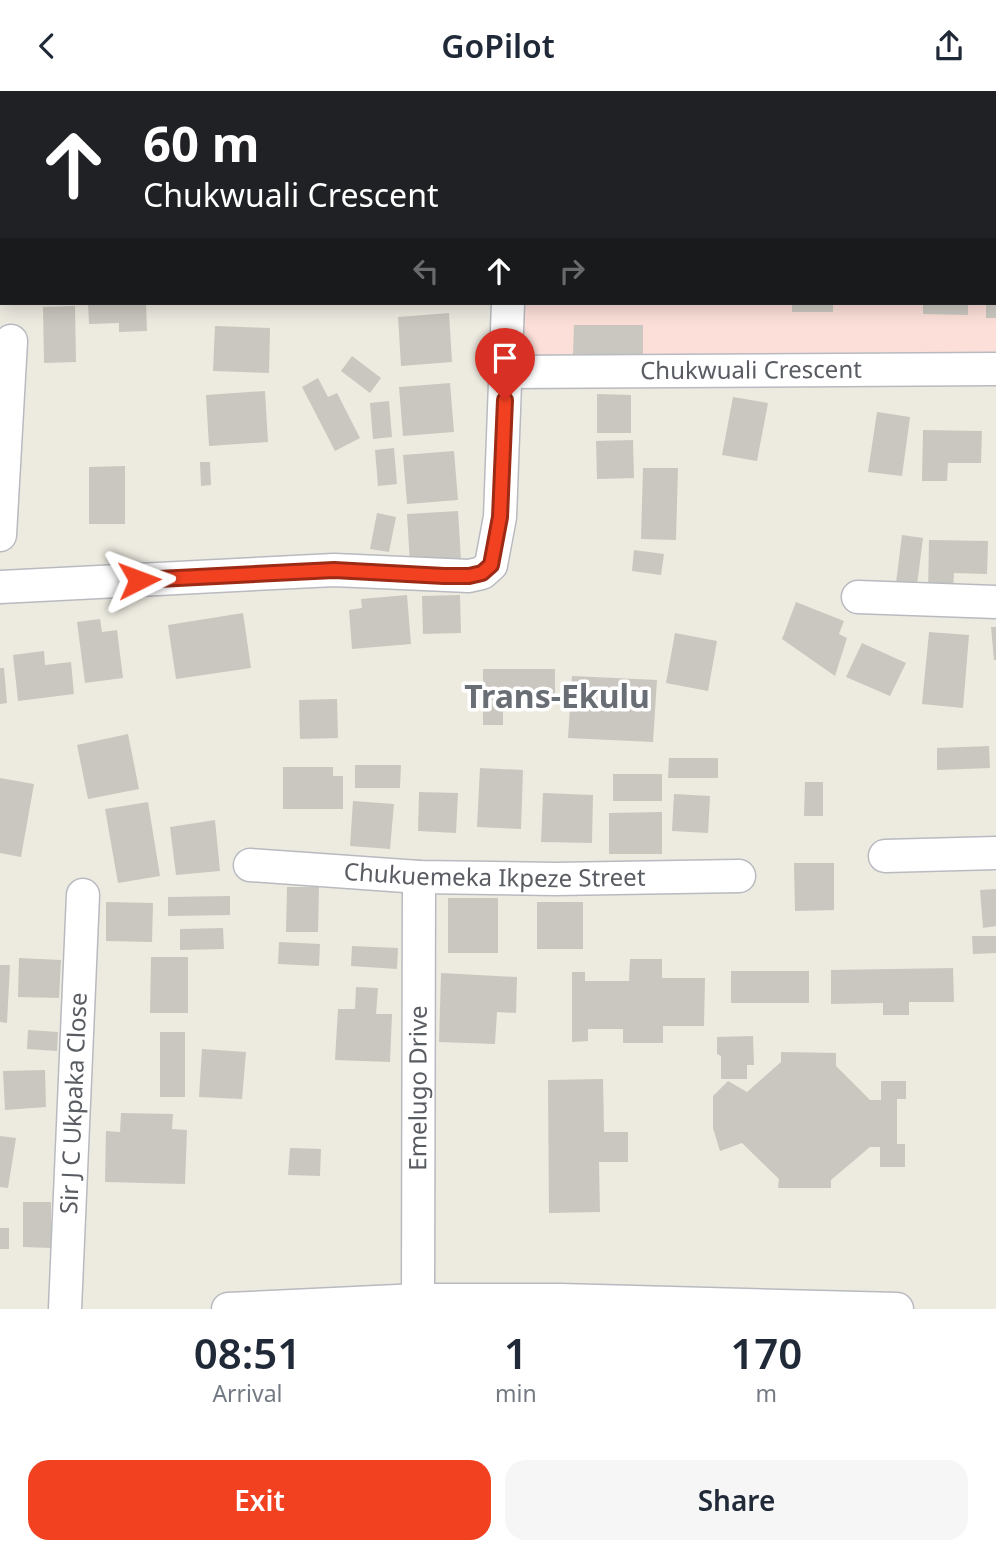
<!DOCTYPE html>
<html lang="en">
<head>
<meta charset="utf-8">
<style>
  :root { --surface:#fff; --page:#f6f6f7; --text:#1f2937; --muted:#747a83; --accent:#f14121 }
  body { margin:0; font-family:"Noto Sans",sans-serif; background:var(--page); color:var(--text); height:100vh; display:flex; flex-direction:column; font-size:26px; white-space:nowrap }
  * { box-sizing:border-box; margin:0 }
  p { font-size:23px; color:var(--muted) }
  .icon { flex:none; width:38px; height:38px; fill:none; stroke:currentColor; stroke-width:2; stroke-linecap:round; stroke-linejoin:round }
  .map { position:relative; height:1218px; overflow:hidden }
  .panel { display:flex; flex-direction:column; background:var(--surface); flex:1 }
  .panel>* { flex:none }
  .hud { position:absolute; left:0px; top:0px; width:998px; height:214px; box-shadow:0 4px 18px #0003; background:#202124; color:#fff; overflow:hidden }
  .pin { position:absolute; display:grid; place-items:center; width:60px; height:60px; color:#fff; margin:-72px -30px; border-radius:50% 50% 50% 0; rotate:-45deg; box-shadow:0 0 7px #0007 }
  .pin .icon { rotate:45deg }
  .me { position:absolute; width:77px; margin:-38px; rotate:87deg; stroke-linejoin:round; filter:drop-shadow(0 0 5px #0008) }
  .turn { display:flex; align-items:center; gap:24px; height:147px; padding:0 28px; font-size:32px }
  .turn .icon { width:91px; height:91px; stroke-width:2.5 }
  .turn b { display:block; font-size:49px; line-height:60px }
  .lanes { display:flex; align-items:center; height:66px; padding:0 28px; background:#0003; justify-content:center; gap:35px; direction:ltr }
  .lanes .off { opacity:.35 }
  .eta { display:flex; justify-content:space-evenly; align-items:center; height:119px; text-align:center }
  .eta b { font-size:42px; font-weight:600; line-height:49px }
  .action { display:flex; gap:14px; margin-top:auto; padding:14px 28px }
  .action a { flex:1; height:80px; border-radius:21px; background:var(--accent); color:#fff; font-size:28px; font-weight:600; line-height:80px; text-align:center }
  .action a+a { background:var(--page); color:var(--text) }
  header { display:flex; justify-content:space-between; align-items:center; height:91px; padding:0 28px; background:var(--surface); font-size:32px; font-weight:600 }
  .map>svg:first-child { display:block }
</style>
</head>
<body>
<header><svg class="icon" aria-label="back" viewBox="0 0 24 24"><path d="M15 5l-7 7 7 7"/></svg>GoPilot<svg class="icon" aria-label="share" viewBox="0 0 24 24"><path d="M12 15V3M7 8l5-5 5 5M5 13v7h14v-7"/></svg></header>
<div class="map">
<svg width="996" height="1218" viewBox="0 0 996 1218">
  <rect width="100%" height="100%" fill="#edebe0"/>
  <path fill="#fcdfd9" d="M527,0H996V267L521,268L522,212H996V2H526Z"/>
  <path fill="#c9c7bf" d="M88,212H146L147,240L119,241V232L89,233Z
    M792,212H833V221H792Z
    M923,212H968V224L923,223Z
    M986,212H996V227H986Z
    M75,215L76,271L44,272L43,216Z
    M449,222L452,271L401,275L398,226Z
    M574,234H643V263H573Z
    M215,235L270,237L269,282L213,280Z
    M352,265L381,287L370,302L341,280Z
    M318,287L328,306L337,302L360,347L335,360L302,296Z
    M450,292L454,341L403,345L399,296Z
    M265,300L268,351L209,355L206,304Z
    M597,303L631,304V342H597Z
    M733,306L768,312L757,370L722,364Z
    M389,310L392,346L373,348L370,312Z
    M877,321L910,326L902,385L868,381Z
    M923,339L982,340L981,372H948L947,390H922Z
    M633,349L634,387L597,388L596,350Z
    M394,357L397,393L378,395L375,359Z
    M454,360L458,409L407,413L403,364Z
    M200,371H210L211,394L201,395Z
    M125,375V433H89V376Z
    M643,377H678L676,449L641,448Z
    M458,420L461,469L410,473L407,423Z
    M377,422L396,426L389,461L370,458Z
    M902,444L923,447L917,494L896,492Z
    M929,449L988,450L987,483L954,482L953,500H928Z
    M634,459L664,463L661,484L632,480Z
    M407,504L411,553L352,558L349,519L362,517L361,508Z
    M460,504L461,542L423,543L422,505Z
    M796,511L844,530L839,543L847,547L835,585L782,548Z
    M243,522L251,577L176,588L168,534Z
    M100,528L102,541L117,539L123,587L85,592L77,531Z
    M991,536H996V569H994Z
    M929,541L969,544L963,617L922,613Z
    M675,542L717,550L708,600L666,592Z
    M862,552L906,572L890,605L846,586Z
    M44,560L45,574L71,571L74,603L18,610L13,564Z
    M0,577H4L7,612L0,613Z
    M483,578H555V613L503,614V634H483Z
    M572,585L657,589L653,651L568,647Z
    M337,608L338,647L300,648L299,609Z
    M128,643L139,698L88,708L77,654Z
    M989,655L990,677L937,679V657Z
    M669,667H718V687H668Z
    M355,674H401L400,697H355Z
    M283,676H333V685H343V718H283Z
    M480,677L523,679L521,738L477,736Z
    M613,683H662V710H613Z
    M0,687L34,693L21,766L0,762Z
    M805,691H823V725H804Z
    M419,701L458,702L456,742L418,740Z
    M543,702L593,704L592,752L541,751Z
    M674,703L710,705L708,742L672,740Z
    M353,710L394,713L390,758L350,755Z
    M148,711L160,785L118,792L105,718Z
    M662,721V763H609V722Z
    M215,729L220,780L176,784L170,736Z
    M794,772H834V819L795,820Z
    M287,796H319L318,841H286Z
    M996,798V835L983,837L980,799Z
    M230,805V824L168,825V806Z
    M448,807H498V862H448Z
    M106,811L153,812L152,851L106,850Z
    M537,811H583V858H537Z
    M223,837L224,858L180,859V838Z
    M972,845H996V862L973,863Z
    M279,851L320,853L319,875L278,873Z
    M352,855L398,857L397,878L351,875Z
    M151,866H188V922H150Z
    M19,867L61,869L59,907L18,906Z
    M630,868H662V887H705L704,935H663V952H623V938H588V950L572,951V881H585V890H629Z
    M0,874H10L7,932L0,931Z
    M953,877L954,911H909V924H883V912L831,913V879Z
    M731,880H809V912H731Z
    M441,882L517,886L516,922L497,921L495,953L439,951Z
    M356,896L378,897L376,923H392L390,971L335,969L338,918H355Z
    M28,939L58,941L57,960L27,958Z
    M160,941H185V1006H160Z
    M753,945L754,974H747V988H721V965L717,963V946Z
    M202,958L246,961L242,1008L199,1006Z
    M781,961L836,962V975L870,1009H881V990H906V1008H897V1053H905V1076H880V1056H870L831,1089V1097H778L779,1088L742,1052L720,1060L713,1037V1005L728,990L747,1001L781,971Z
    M45,979L46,1016L5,1019L3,980Z
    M603,988L604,1041H628V1071H599L600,1121L549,1122L548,989Z
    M121,1022L173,1023L172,1038L187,1039L185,1093L105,1091L106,1040L120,1041Z
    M0,1045L16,1047L8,1097L0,1096Z
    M290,1057L321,1058L320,1085L288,1084Z
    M23,1111H51V1157L23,1156Z
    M0,1137H9V1158H0Z"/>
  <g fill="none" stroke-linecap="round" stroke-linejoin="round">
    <defs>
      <g id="minor">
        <path d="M515,2V0"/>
        <path id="s1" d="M506,281L996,278"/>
        <path d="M0,444L11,250"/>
        <path d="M0,496L334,479L469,485L482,482L491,474L500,426L508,212"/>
        <path d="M858,506L996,511"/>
        <path d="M885,765L996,762"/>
        <path id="s2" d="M250,774L419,786L555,788L739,785"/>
        <path id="s3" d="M418,1209L419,786"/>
        <path id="s4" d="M65,1218L83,804"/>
        <path d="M228,1218L418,1209H560L897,1218"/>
      </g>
    </defs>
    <use href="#minor" stroke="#b8bac0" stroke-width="35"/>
    <use href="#minor" stroke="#fff" stroke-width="32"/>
  </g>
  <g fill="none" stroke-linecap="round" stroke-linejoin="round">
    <defs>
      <path id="route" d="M139,489L334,479L444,485H469L482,482L491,474L500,426L505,309"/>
    </defs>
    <use href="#route" stroke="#9d2a15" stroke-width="18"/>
    <use href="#route" stroke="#f14121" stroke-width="12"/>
  </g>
  <g text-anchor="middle" stroke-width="7" stroke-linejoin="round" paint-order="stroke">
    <g font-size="24" fill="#595c62" stroke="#fff">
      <text dy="8" stroke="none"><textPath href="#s1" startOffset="245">Chukwuali Crescent</textPath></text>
      <text dy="8" stroke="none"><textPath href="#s2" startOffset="245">Chukuemeka Ikpeze Street</textPath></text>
      <text dy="8" stroke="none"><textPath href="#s3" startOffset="212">Emelugo Drive</textPath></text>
      <text dy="8" stroke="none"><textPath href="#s4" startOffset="206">Sir J C Ukpaka Close</textPath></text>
    </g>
    <g font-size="32" font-weight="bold" fill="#696e74" stroke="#fff">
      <text x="557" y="617">Trans-Ekulu</text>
    </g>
  </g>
</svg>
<div class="pin" style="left:505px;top:309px;background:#d93025"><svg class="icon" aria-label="arrive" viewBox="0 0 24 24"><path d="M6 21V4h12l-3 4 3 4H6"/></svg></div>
<svg class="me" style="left:139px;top:489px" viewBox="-20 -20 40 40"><path d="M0-17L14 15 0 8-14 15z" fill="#f14121" stroke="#fff" stroke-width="4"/></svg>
<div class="hud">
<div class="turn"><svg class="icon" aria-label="ahead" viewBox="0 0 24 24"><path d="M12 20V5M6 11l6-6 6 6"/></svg><div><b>60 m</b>Chukwuali Crescent</div></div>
<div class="lanes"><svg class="icon off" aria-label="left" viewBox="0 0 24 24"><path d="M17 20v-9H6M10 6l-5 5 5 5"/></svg><svg class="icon" aria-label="ahead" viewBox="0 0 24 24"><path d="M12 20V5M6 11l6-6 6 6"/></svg><svg class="icon off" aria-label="right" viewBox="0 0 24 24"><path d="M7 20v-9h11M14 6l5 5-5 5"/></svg></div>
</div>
</div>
<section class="panel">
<div class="eta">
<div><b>08:51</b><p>Arrival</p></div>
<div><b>1</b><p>min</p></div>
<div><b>170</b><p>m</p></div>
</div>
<div class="action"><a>Exit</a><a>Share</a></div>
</section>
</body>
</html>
